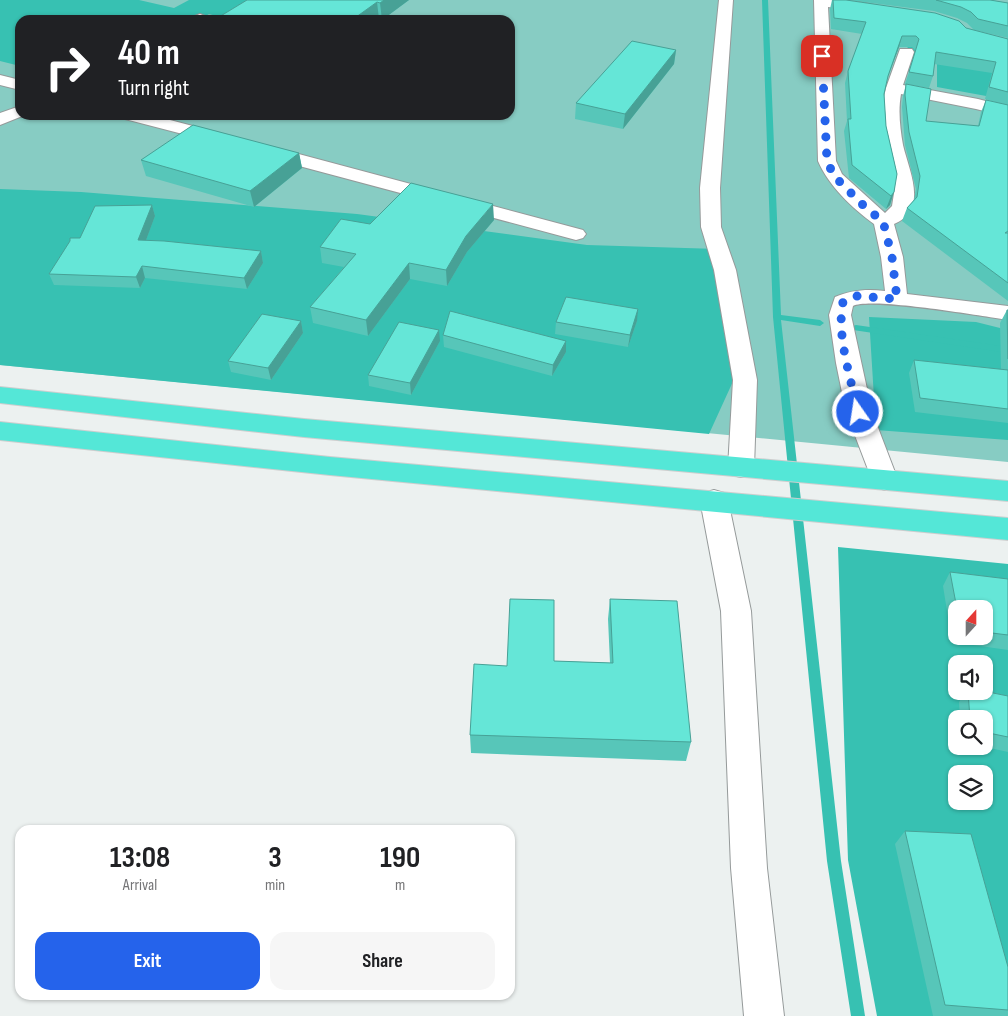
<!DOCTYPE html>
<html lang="en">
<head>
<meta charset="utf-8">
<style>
  :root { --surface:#fff; --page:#f6f6f6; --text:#202124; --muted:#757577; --accent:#2563eb }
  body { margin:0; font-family:"Sofia Sans Condensed",sans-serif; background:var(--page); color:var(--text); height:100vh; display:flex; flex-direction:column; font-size:19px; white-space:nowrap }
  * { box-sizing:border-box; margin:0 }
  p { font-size:16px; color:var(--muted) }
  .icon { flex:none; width:28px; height:28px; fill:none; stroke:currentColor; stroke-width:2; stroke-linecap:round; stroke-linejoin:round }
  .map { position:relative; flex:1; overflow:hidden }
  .drawer { position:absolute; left:15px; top:825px; width:500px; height:175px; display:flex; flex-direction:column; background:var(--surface); border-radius:15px; box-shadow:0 1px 4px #0004 }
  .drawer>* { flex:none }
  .hud { position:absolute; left:15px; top:15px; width:500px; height:105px; border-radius:15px; box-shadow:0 1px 4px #0004; background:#202124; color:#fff; overflow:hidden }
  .needle { width:32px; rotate:21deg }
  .tools { position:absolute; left:948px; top:600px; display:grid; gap:10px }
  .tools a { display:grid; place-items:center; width:45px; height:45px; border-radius:10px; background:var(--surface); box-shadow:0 1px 4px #0004; font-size:25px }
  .pin { position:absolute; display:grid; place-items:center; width:42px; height:42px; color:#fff; margin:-21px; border-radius:10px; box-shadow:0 2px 8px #0006 }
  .me { position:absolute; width:55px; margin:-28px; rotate:347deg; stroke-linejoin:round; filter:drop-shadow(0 0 4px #0008) }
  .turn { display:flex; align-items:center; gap:18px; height:105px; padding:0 20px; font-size:22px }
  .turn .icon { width:65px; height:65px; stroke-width:2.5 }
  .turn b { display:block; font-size:35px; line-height:42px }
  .eta { display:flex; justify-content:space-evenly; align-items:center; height:85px; text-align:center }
  .eta b { font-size:30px; font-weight:700; line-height:35px }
  .action { display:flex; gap:10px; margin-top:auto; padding:10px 20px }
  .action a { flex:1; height:58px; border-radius:15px; background:var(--accent); color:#fff; font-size:20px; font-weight:700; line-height:58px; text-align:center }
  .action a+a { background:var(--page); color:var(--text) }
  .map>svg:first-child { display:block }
</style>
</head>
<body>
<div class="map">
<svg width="1008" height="1016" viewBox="0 0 1008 1016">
  <rect width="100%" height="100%" fill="#ecf1f0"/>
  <path fill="#87ccc3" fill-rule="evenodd" d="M0,0H1008V462L0,365ZM20,20H510V115H20Z"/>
  <path fill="#37c1b2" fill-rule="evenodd" d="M0,0H139L174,8L189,0H316L231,20L209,14L199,20H20V66L0,61Z
    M913,25L1008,41V100L937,87V60L906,54Z
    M0,189L81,192L357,214L587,245L718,249L735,377L709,434L0,365Z
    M869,317L976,322L1008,330V440L876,430Z
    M838,547L1008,564V1016H877L848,860ZM956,609H984V636H956ZM956,664H984V691H956ZM956,719H984V746H956ZM956,774H984V801H956Z"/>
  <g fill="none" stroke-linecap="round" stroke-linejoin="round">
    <path fill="#37c1b2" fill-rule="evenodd" d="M762,0H768L781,315L820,320L824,323L820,326L781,320L841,861L865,1016H851L827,861L773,317Z
      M856,325L1008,347V353L853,330V326Z"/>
    <defs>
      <path id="minor" d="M719,0H733L720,188L721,227L736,270L757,380L754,468L750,475L741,477L732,475L728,468L733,380L714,270L701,227L700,188Z
        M814,0C834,0 855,0 874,5L876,8L874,11L869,12L828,7L836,161L842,174L885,213L892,206L895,187L884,138L882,106L886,88L900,49H912L914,52L903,85L978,99L1008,107V117L976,109L901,94C898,111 900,128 903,145C909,171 929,209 894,224L903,257L907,294L1008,306V320C981,316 871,297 853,306L851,315L872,412L898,480L894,487L885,490L876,487L872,480L846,412L836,363L829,315L835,297C852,290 866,289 885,291L881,257L874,224C851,207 829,186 818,161Z
        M200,14L205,16L207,20H191L195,16Z
        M0,75L20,80V90L0,85Z
        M20,106V115H25L0,125V113Z
        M122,115H151L227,135L230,139L227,143L221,144L125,119Z
        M265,145L583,230L586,234L583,238L576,240L258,155L256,151L258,147Z
        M714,490L724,493L728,500L751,611L767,868L784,1016H744L731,868L721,611L700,500L704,493Z"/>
      <path id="highway" d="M0,387L304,419L1008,481V501L304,437L0,403Z
        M0,422L330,457L1008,518V540L330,475L0,440Z"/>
    </defs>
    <use href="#minor" stroke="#959a9a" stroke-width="2"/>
    <use href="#highway" stroke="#cdcece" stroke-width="2"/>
    <use href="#minor" fill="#fff" fill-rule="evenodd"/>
    <use href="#highway" fill="#54e7d7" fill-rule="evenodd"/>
  </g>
  <path fill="#57c6b9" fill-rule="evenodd" d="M247,0H409L382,20H214Z
    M832,0H846L966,28L1008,39V301L902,221L907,208L914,200L916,189L905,145L902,107L903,96L906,84L926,121L978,126L981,112L986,100L1002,104L985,99L992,73L934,64L933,76L929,88L905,84L916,51L912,47H899L886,81L884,94L886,126L897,174L890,205L886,209L849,178L844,131L847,121L845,83L848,71L862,34L831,29L830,9Z
    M848,0H990L1008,3V38L974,30L967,23L957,18L934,11Z
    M676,50L674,64L623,129L575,119L576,103Z
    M299,153L302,168L254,207L146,176L141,160Z
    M152,205L155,216L146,240L261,251L263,263L247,289L145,278L140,288L54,285L49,274L80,238Z
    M494,220L467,252L447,286L410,279L368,336L313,323L310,307L344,267L322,263L320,247L370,224Z
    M1007,310H1008V423L915,412L909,373L914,360L1001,370L1000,323Z
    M301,321L303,333L271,380L231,372L228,361Z
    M637,321L628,347L555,334L556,322Z
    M443,335L566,341V352L552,376L444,347Z
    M440,341L411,395L369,386L368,375Z
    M950,572L1008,579V650L952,642L943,586ZM956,609H984V636H956Z
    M610,599L691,742L686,761L471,753L470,735L507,666L554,661L610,663L608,619Z
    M966,691H983L1008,696V752L981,746H984V719H960L959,702Z
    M905,831L1008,967V1016H933L895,844Z"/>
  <path fill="#47a196" d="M384,0H409L382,20L380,3Z
    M377,2L379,19L378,20H352Z
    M902,36L899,47L884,87L888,76Z
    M676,50L674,64L623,129L625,114Z
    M299,153L302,168L254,207L250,191Z
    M894,192L890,205L886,209L891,196Z
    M493,204L494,220L467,252L447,286L446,270L466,236Z
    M152,205L155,216L142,251L138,240Z
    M261,251L263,263L247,289L244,278Z
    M409,263L410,279L368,336L366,320Z
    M142,266L145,278L140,288L136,277Z
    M638,309L637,321L628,347L630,335Z
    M301,321L303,333L271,380L268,368Z
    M439,330L440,341L411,395L410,383Z
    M566,341V352L552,376L553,365Z"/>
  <path fill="#65e6d7" stroke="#47a196" d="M247,0H384L380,3L377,2L352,20H214Z
    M833,0H846L935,13L959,21L966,28L1008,39V92L989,87L996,62L936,52L933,76L909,72L919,39L916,36H902L888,76L884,94L886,126L897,174L894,192L891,196L852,165L848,119H851L848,71L866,22L834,18Z
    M936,0H990L1008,3V26L978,19L971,12L961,7Z
    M632,41L676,50L625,114L576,103Z
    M906,84L931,89L926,121L979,126L986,100L1008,105V231L1005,233H1008V283L907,208L917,197L920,176L909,132L905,95Z
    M193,125L299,153L250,191L141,160Z
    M411,183L493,204L466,236L446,270L409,263L366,320L310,307L356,254L320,247L341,219L370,224Z
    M152,205L138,240L164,241L261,251L244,278L142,266L136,277L49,274L70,241V238H80L95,206Z
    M566,297L638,309L630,335L556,322Z
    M1007,310H1008V359Z
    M450,311L566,341L553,365L443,335Z
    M262,314L301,321L268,368L228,361Z
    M399,322L439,330L410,383L368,375Z
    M914,360L1008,370V409L920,398Z
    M950,572L1008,579V635L984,632V609H957Z
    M510,599L554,600V661L613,663L610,599L677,601L691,742L470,735L474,664L507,666Z
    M968,691H983L1008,696V737L984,732V719H970Z
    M905,831L971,834L1008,967V1010L945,1005Z"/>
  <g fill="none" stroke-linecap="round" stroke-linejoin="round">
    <path stroke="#2563eb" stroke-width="9" stroke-dasharray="0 16.2" d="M822,56L827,161L834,176L868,210L883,221L892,257L897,299L856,296L843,302C836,334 851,379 858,412"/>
  </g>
</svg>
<div class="tools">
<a><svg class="needle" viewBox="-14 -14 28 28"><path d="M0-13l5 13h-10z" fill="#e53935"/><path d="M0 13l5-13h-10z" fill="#757577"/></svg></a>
<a><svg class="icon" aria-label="sound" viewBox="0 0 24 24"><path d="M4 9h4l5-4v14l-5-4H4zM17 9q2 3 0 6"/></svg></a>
<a><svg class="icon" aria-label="search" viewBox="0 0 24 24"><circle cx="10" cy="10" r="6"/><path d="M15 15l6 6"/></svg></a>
<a><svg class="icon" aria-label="layers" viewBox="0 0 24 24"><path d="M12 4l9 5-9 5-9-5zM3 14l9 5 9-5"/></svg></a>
</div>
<div class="pin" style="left:822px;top:56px;background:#d93025"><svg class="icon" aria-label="arrive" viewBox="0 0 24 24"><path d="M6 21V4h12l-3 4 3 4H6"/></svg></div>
<svg class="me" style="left:858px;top:412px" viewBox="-20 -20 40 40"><circle r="17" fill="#2563eb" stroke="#fff" stroke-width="3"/><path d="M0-11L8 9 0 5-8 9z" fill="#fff"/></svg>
<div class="hud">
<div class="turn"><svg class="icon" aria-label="right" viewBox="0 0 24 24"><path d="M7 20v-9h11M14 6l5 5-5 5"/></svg><div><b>40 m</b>Turn right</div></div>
</div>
<section class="drawer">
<div class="eta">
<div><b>13:08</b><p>Arrival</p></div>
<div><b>3</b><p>min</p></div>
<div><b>190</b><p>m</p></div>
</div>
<div class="action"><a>Exit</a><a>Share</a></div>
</section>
</div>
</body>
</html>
